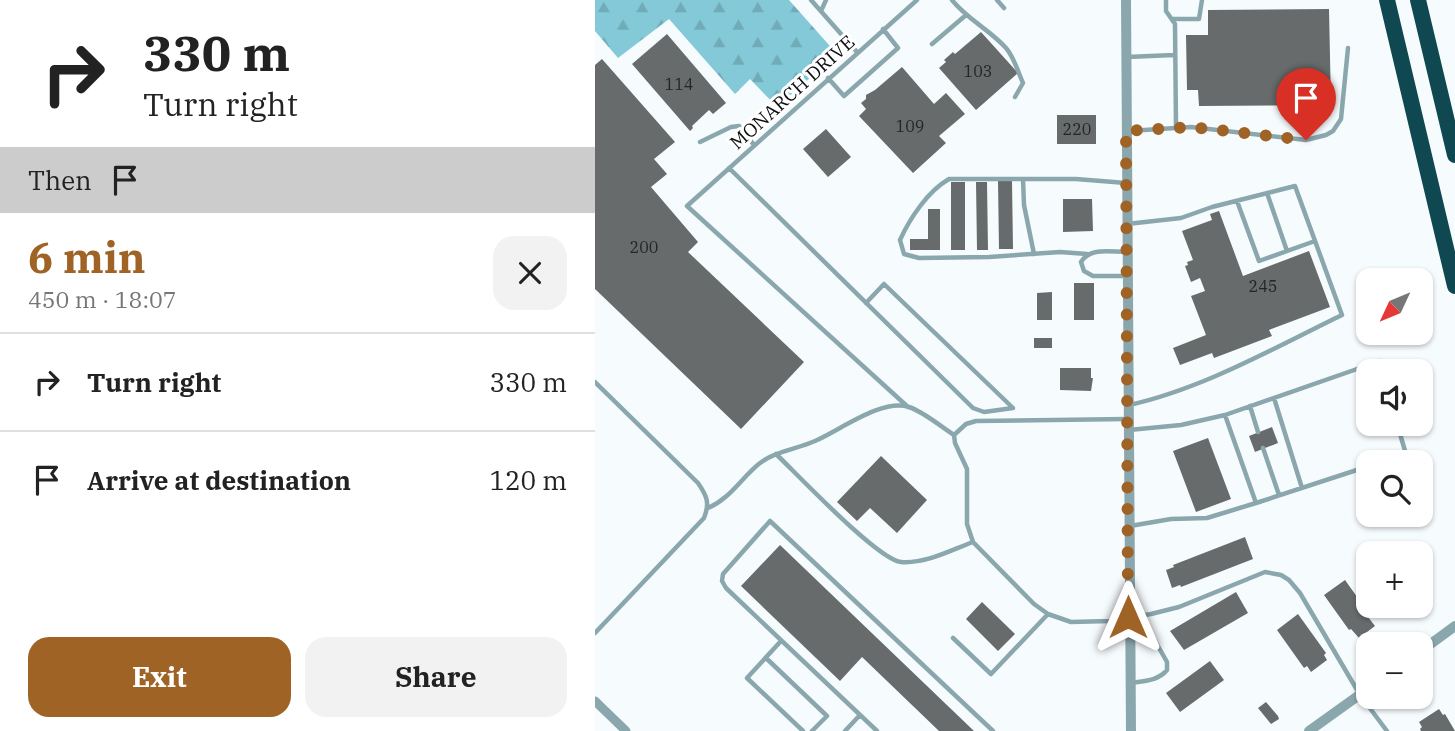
<!DOCTYPE html>
<html lang="en">
<head>
<meta charset="utf-8">
<style>
  :root { --surface:#fff; --page:#f2f2f2; --text:#222; --muted:#767676; --line:#e0e0e0; --accent:#9f6326 }
  body { margin:0; font-family:"IBM Plex Serif",serif; background:var(--page); color:var(--text); height:100vh; display:flex; flex-direction:column; font-size:26px; white-space:nowrap }
  * { box-sizing:border-box; margin:0 }
  p { font-size:23px; color:var(--muted) }
  .icon { flex:none; width:38px; height:38px; fill:none; stroke:currentColor; stroke-width:2; stroke-linecap:round; stroke-linejoin:round }
  .map { position:relative; flex:1; overflow:hidden }
  .details { display:flex; flex-direction:column; background:var(--surface); width:595px }
  .details>* { flex:none }
  .banner { background:#fff; color:var(--text); overflow:hidden }
  .needle { width:46px; rotate:226deg }
  .controls { position:absolute; left:761px; top:268px; display:grid; gap:14px }
  .controls a { display:grid; place-items:center; width:77px; height:77px; border-radius:14px; background:var(--surface); box-shadow:0 2px 5px #0004; font-size:35px }
  .pin { position:absolute; display:grid; place-items:center; width:60px; height:60px; color:#fff; margin:-72px -30px; border-radius:50% 50% 50% 0; rotate:-45deg; box-shadow:0 0 7px #0007 }
  .pin .icon { rotate:45deg }
  .me { position:absolute; width:77px; margin:-38px; rotate:0deg; stroke-linejoin:round; filter:drop-shadow(0 0 5px #0008) }
  .turn { display:flex; align-items:center; gap:24px; height:147px; padding:0 28px; font-size:32px }
  .turn .icon { width:91px; height:91px; stroke-width:2.5 }
  .turn b { display:block; font-size:49px; line-height:60px }
  .then { display:flex; align-items:center; height:66px; padding:0 28px; background:#0003; gap:14px; font-size:26px }
  .round { display:grid; place-items:center; flex:none; width:74px; height:74px; border-radius:21px; background:var(--page) }
  .summary { display:flex; align-items:center; justify-content:space-between; height:119px; padding:0 28px }
  h1 { font-size:42px; font-weight:800; line-height:52px; color:var(--accent) }
  .action { display:flex; gap:14px; margin-top:auto; padding:14px 28px }
  .action a { flex:1; height:80px; border-radius:21px; background:var(--accent); color:#fff; font-size:28px; font-weight:800; line-height:80px; text-align:center }
  .action a+a { background:var(--page); color:var(--text) }
  ul { padding:0; list-style:none }
  li { display:flex; align-items:center; gap:21px; height:98px; padding:0 28px; border-top:2px solid var(--line) }
  li div { flex:1 }
  li b { display:block; font-size:26px }
  li em { font-style:normal }
  main { display:flex; flex:1; min-height:0 }
  .map>svg:first-child { display:block }
</style>
</head>
<body>
<main>
<section class="details">
<div class="banner">
<div class="turn"><svg class="icon" aria-label="right" viewBox="0 0 24 24"><path d="M7 20v-9h11M14 6l5 5-5 5"/></svg><div><b>330 m</b>Turn right</div></div>
<div class="then">Then<svg class="icon" aria-label="arrive" viewBox="0 0 24 24"><path d="M6 21V4h12l-3 4 3 4H6"/></svg></div>
</div>
<div class="summary"><div><h1>6 min</h1><p>450 m · 18:07</p></div><a class="round"><svg class="icon" aria-label="close" viewBox="0 0 24 24"><path d="M6 6l12 12M18 6L6 18"/></svg></a></div>
<ul>
<li><svg class="icon" aria-label="right" viewBox="0 0 24 24"><path d="M7 20v-9h11M14 6l5 5-5 5"/></svg><div><b>Turn right</b></div><em>330 m</em></li>
<li><svg class="icon" aria-label="arrive" viewBox="0 0 24 24"><path d="M6 21V4h12l-3 4 3 4H6"/></svg><div><b>Arrive at destination</b></div><em>120 m</em></li>
</ul>
<div class="action"><a>Exit</a><a>Share</a></div>
</section>
<div class="map">
<svg width="860" height="731" viewBox="0 0 860 731">
  <defs>
    <pattern id="forest-firs" width="22" height="20" patternUnits="userSpaceOnUse" patternTransform="scale(1.75)"><rect width="22" height="20" fill="#84c9d8"/><path d="M5 1l3.5 6h-7zM16 11l3.5 6h-7z" fill="#71abb8"/></pattern>
  </defs>
  <rect width="100%" height="100%" fill="#f6fbfd"/>
  <path fill="url(#forest-firs)" d="M0,0H194L242,54L182,107L155,79L140,94L74,19L23,58L0,31Z"/>
  <path fill="#676b6c" d="M734,9L736,105L604,106L603,90H592L591,35H613V10Z
    M386,32L423,73L381,110L344,68L351,62L349,60L358,52L360,54Z
    M72,34L131,103L118,114L114,110L97,126L98,128L95,131L37,64Z
    M7,59L80,142L59,159L72,174L56,187L103,242L93,252L209,362L146,429L0,289V65Z
    M307,67L339,104L351,93L370,114L344,136L351,143L318,173L264,116L271,109L266,103L271,99V95L280,90Z
    M462,115H501V144H462Z
    M231,129L256,157L233,177L208,149Z
    M403,181H417L418,249H404Z
    M356,182H370V250H356Z
    M381,182H392L393,250H382Z
    M468,199H497L498,231L468,232Z
    M333,209H345V250H315V239H333Z
    M624,211L648,276L714,251L735,307L674,330L677,336L619,358L617,353L585,365L578,348L611,335L596,296L610,291L605,278L596,282L590,266L593,265L592,262L598,260L587,231L617,220L615,214Z
    M479,283H499V320H479Z
    M457,292V320H442V293Z
    M439,338H457V348H439Z
    M465,368H496V378H498L496,391L465,390Z
    M677,427L683,443L660,452L654,436Z
    M613,438L636,499L601,512L578,451Z
    M286,456L332,500L302,533L275,508L262,521L242,502Z
    M650,537L658,559L586,587L585,585L577,588L571,570L579,567L578,565Z
    M185,545L379,731H344L267,657L245,681L146,586Z
    M830,552L837,561L832,565L826,559V555Z
    M750,580L775,615L773,617L780,626L764,638L756,629L754,630L729,595Z
    M641,592L653,613L589,650L575,631Z
    M387,602L420,634L403,651L371,619Z
    M703,614L731,653L729,655L732,660L716,672L712,666L709,668L682,630Z
    M615,661L629,680L585,712L571,693Z
    M671,702L683,716L684,719L676,724L663,708Z
    M844,709L848,715L850,714L860,731H826L825,729L827,727L824,722Z"/>
  <g fill="none" stroke-linecap="round" stroke-linejoin="round">
    <path stroke="#8ba7ae" stroke-width="4.5" d="M216,0L262,52
      M357,0C372,19 395,30 411,48C419,57 423,72 428,83L420,97
      M402,0L409,8
      M571,0V11L580,24L581,128
      M226,11L231,0
      M578,19H604L607,0
      M337,44L371,15
      M532,57L579,55
      M233,78L249,96L303,48L288,29
      M534,131L596,127L711,140L731,135L738,131L746,119L753,48
      M105,142L136,127L144,126L159,145
      M134,168L378,408L389,412L418,408L289,284L271,303
      M428,179L429,205L439,254
      M672,193L692,251
      M642,201L664,261L720,241
      M532,224L586,218L617,207L700,186L747,315C679,348 607,389 534,405
      M531,252C515,252 495,247 486,262L489,271L498,276H532
      M492,254L465,252L394,257L324,258L309,254L305,240C315,218 333,191 354,179H481L531,183
      M0,382L103,483C112,496 115,503 109,518L0,633
      M679,398L707,488
      M655,406L663,432
      M313,407L92,206L322,0
      M630,415L785,361L788,371
      M534,430L586,425L630,415L661,503L612,518L576,519L535,526
      M359,435L360,443L372,469V524L378,542L439,604L453,614L476,622L515,621L556,614L584,607L670,572L686,575L694,580L705,593L765,695L792,731
      M359,435L371,424L381,421L532,419
      M668,448L684,495
      M181,454C202,474 283,560 306,562C331,564 356,550 378,542
      M787,462L811,454L802,424
      M661,503L774,466
      M113,508C136,498 146,478 165,463C181,451 202,449 220,441C244,431 287,398 314,407C329,412 345,426 359,435
      M358,638L396,674L453,614
      M186,641L152,678L208,731
      M171,658L232,716L217,731
      M535,683C549,681 563,681 572,670V662L559,639
      M250,731L265,715
      M282,731L131,588L127,581L128,574L175,521L398,731"/>
    <path stroke="#8ba7ae" stroke-width="9" d="M0,701L31,731"/>
    <path stroke="#8ba7ae" stroke-width="10" d="M531,0L536,731
      M826,651L860,626
      M714,731L774,688"/>
    <path stroke="#104852" stroke-width="16" d="M792,0L860,286
      M823,0L860,155"/>
  </g>
  <g fill="none" stroke-linecap="round" stroke-linejoin="round">
    <path stroke="#9f6326" stroke-width="12" stroke-dasharray="0 21.6" d="M533,617L531,131L596,127L711,140"/>
  </g>
  <g text-anchor="middle" stroke-width="6" stroke-linejoin="round" paint-order="stroke">
    <g font-size="16" fill="#242526">
      <text x="383" y="77">103</text>
      <text x="84" y="90">114</text>
      <text x="315" y="132">109</text>
      <text x="482" y="135">220</text>
      <text x="49" y="253">200</text>
      <text x="668" y="292">245</text>
    </g>
    <g font-size="19" fill="#0d0e0f" stroke="#fff">
      <text transform="translate(197 92) rotate(-42)" y="7">MONARCH DRIVE</text>
    </g>
  </g>
</svg>
<div class="controls">
<a><svg class="needle" viewBox="-14 -14 28 28"><path d="M0-13l5 13h-10z" fill="#e53935"/><path d="M0 13l5-13h-10z" fill="#767676"/></svg></a>
<a><svg class="icon" aria-label="sound" viewBox="0 0 24 24"><path d="M4 9h4l5-4v14l-5-4H4zM17 9q2 3 0 6"/></svg></a>
<a><svg class="icon" aria-label="search" viewBox="0 0 24 24"><circle cx="10" cy="10" r="6"/><path d="M15 15l6 6"/></svg></a>
<a>+</a>
<a>−</a>
</div>
<div class="pin" style="left:711px;top:140px;background:#d93025"><svg class="icon" aria-label="arrive" viewBox="0 0 24 24"><path d="M6 21V4h12l-3 4 3 4H6"/></svg></div>
<svg class="me" style="left:533px;top:617px" viewBox="-20 -20 40 40"><path d="M0-17L14 15 0 8-14 15z" fill="#9f6326" stroke="#fff" stroke-width="4"/></svg>
</div>
</main>
</body>
</html>
